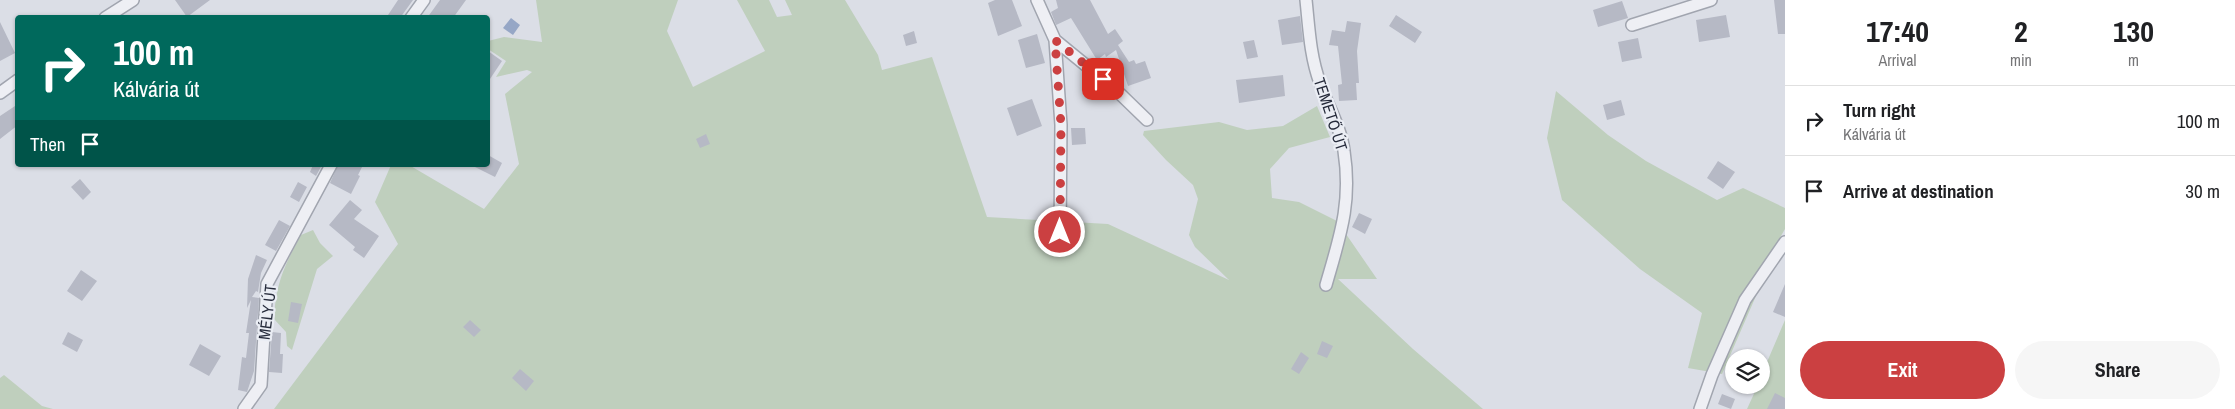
<!DOCTYPE html>
<html lang="en">
<head>
<meta charset="utf-8">
<style>
  :root { --surface:#fff; --page:#f6f6f6; --text:#202124; --muted:#757577; --line:#e0e0e0; --accent:#cb4041 }
  body { margin:0; font-family:"Archivo Narrow",sans-serif; background:var(--page); color:var(--text); height:100vh; display:flex; flex-direction:column; font-size:19px; white-space:nowrap }
  * { box-sizing:border-box; margin:0 }
  p { font-size:16px; color:var(--muted) }
  .icon { flex:none; width:28px; height:28px; fill:none; stroke:currentColor; stroke-width:2; stroke-linecap:round; stroke-linejoin:round }
  .map { position:relative; flex:1; overflow:hidden }
  .side { display:flex; flex-direction:column; background:var(--surface); width:450px }
  .side>* { flex:none }
  .hud { position:absolute; left:15px; top:15px; width:475px; height:152px; border-radius:5px; box-shadow:0 1px 4px #0004; background:#00695c; color:#fff; overflow:hidden }
  .controls { position:absolute; left:1725px; top:349px; display:grid; gap:10px }
  .controls a { display:grid; place-items:center; width:45px; height:45px; border-radius:50%; background:var(--surface); box-shadow:0 1px 4px #0004; font-size:25px }
  .pin { position:absolute; display:grid; place-items:center; width:42px; height:42px; color:#fff; margin:-21px; border-radius:10px; box-shadow:0 2px 8px #0006 }
  .me { position:absolute; width:55px; margin:-28px; rotate:0deg; stroke-linejoin:round; filter:drop-shadow(0 0 4px #0008) }
  .turn { display:flex; align-items:center; gap:18px; height:105px; padding:0 15px; font-size:22px }
  .turn .icon { width:65px; height:65px; stroke-width:2.5 }
  .turn b { display:block; font-size:35px; line-height:42px }
  .then { display:flex; align-items:center; height:48px; padding:0 15px; background:#0003; gap:10px; font-size:19px }
  .eta { display:flex; justify-content:space-evenly; align-items:center; height:85px; text-align:center }
  .eta b { font-size:30px; font-weight:700; line-height:35px }
  .cta { display:flex; gap:10px; margin-top:auto; padding:10px 15px }
  .cta a { flex:1; height:58px; border-radius:30px; background:var(--accent); color:#fff; font-size:20px; font-weight:700; line-height:58px; text-align:center }
  .cta a+a { background:var(--page); color:var(--text) }
  ul { padding:0; list-style:none }
  li { display:flex; align-items:center; gap:15px; height:70px; padding:0 15px; border-top:1px solid var(--line) }
  li div { flex:1 }
  li b { display:block; font-size:19px }
  li em { font-style:normal }
  main { display:flex; flex:1; min-height:0 }
  .map>svg:first-child { display:block }
</style>
</head>
<body>
<main>
<div class="map">
<svg width="1785" height="409" viewBox="0 0 1785 409">
  <rect width="100%" height="100%" fill="#dbdee6"/>
  <path fill="#bfcfbd" d="M536,0H678L667,31L693,87L765,51L737,0H769L777,17L792,15L785,0H845L878,55L882,70L932,57L987,217L1108,224L1229,280L1195,247L1189,235L1198,199L1193,185L1166,160L1143,135L1144,131L1219,122L1247,130L1283,126L1317,106L1330,137L1289,148L1270,169L1272,198L1299,202L1337,221L1377,279H1338L1413,349L1483,409H274L398,244L375,202L391,165H409L484,209L519,164L505,94L532,72L527,70L496,77L506,61L488,49V41L504,37L542,42Z
    M1556,91L1608,135L1646,161L1717,200L1743,188L1785,208V229L1765,263L1759,289L1722,374L1688,368L1702,313L1640,269L1562,200L1547,138Z
    M313,230L320,243L333,256L317,269L292,350L287,346L286,332L274,319C276,283 284,266 301,235Z
    M1785,320V409H1747L1758,385H1761V376Z
    M4,375L42,406L53,409H0V378Z"/>
  <path fill="#96a7c6" d="M511,18L520,25L513,35L503,28Z"/>
  <path fill="#b6b9c5" d="M175,0H210L187,17Z
    M398,0H413L400,18H386Z
    M440,0H466L453,18H427Z
    M995,0H1012L1022,26L998,36L988,3Z
    M1056,0H1090L1108,34L1115,29L1123,41L1118,45L1129,62L1134,60L1136,64L1145,61L1151,78L1128,86L1116,50L1106,57L1105,54L1097,60L1071,18L1056,25L1051,12L1058,8Z
    M1774,0H1785V34H1778Z
    M1622,1L1628,18L1598,27L1593,10Z
    M1396,15L1422,32L1415,43L1389,26Z
    M1726,15L1730,37L1699,42L1696,20Z
    M1300,16L1303,42L1282,45L1278,20Z
    M1347,21L1361,23L1357,51L1359,83H1356L1357,100L1339,101L1338,85L1342,84L1338,46L1329,45L1332,30L1345,32Z
    M0,22L15,53L0,61Z
    M914,31L917,43L906,46L903,35Z
    M1037,34L1045,63L1026,68L1018,40Z
    M1638,38L1642,58L1622,62L1618,42Z
    M1254,40L1258,57L1247,59L1243,42Z
    M488,51L502,61L488,82Z
    M1283,75L1285,96L1239,103L1236,80Z
    M1032,99L1042,126L1017,136L1007,108Z
    M1621,100L1625,115L1607,120L1603,105Z
    M18,104V125L0,139V116Z
    M1071,128H1085L1086,144L1072,145Z
    M706,134L710,144L700,148L696,139Z
    M488,155L502,163L495,177L471,165H488Z
    M1718,161L1735,172L1723,189L1707,178Z
    M313,165H322L316,176L310,172Z
    M338,165H363L358,175L360,176L351,194L330,183Z
    M80,179L91,192L83,200L71,187Z
    M298,182L307,187L299,202L290,197Z
    M350,200L362,210L354,219L379,236L364,258L353,250L355,247L329,225Z
    M1359,213L1372,219L1365,234L1352,227Z
    M279,220L290,226L276,251L265,245Z
    M256,255L267,260L261,273L258,292L256,291L252,297L259,298L254,371L247,392L238,390L242,357L246,358L249,333H246L251,300L247,308L248,279Z
    M81,270L97,281L82,301L67,291Z
    M1785,284V317L1773,312Z
    M291,302L302,304L298,323L288,321Z
    M470,320L481,330L474,337L463,327Z
    M68,332L83,340L77,352L62,344Z
    M272,332L281,333L280,354H283L282,373L269,372Z
    M1322,341L1333,346L1327,358L1317,354Z
    M200,344L221,356L209,376L189,365Z
    M1301,352L1309,358L1299,374L1291,369Z
    M520,369L534,381L526,391L512,378Z
    M1775,393L1785,398V409H1767Z
    M1722,394L1735,399L1731,409L1718,404Z"/>
  <g fill="none" stroke-linecap="round" stroke-linejoin="round">
    <defs>
      <path id="minor" d="M1037,0L1055,40L1061,125L1060,232L1056,241
        M1306,0C1309,28 1310,56 1320,83C1327,105 1341,127 1344,151C1352,203 1340,236 1326,285
        M105,18L133,0
        M411,18L424,0
        M1632,25L1711,0
        M1055,40L1116,90L1147,120
        M0,93L18,80
        M244,409L261,385L267,284L331,165
        M1700,409L1712,375L1745,300L1785,242"/>
    </defs>
    <use href="#minor" stroke="#a1a5af" stroke-width="14"/>
    <use href="#minor" stroke="#eeeff4" stroke-width="11"/>
  </g>
  <g fill="none" stroke-linecap="round" stroke-linejoin="round">
    <path stroke="#cb4041" stroke-width="9" stroke-dasharray="0 16.2" d="M1060,232L1061,125L1055,40L1103,79"/>
  </g>
  <g text-anchor="middle" stroke-width="4.5" stroke-linejoin="round" paint-order="stroke">
    <g font-size="16" fill="#262b3b" stroke="#eaedf4">
      <text transform="translate(1331 114) rotate(72)" y="6">TEMETŐ ÚT</text>
      <text transform="translate(267 312) rotate(-83)" y="6">MÉLY ÚT</text>
    </g>
  </g>
</svg>
<div class="controls">
<a><svg class="icon" aria-label="layers" viewBox="0 0 24 24"><path d="M12 4l9 5-9 5-9-5zM3 14l9 5 9-5"/></svg></a>
</div>
<div class="pin" style="left:1103px;top:79px;background:#d93025"><svg class="icon" aria-label="arrive" viewBox="0 0 24 24"><path d="M6 21V4h12l-3 4 3 4H6"/></svg></div>
<svg class="me" style="left:1060px;top:232px" viewBox="-20 -20 40 40"><circle r="17" fill="#cb4041" stroke="#fff" stroke-width="3"/><path d="M0-11L8 9 0 5-8 9z" fill="#fff"/></svg>
<div class="hud">
<div class="turn"><svg class="icon" aria-label="right" viewBox="0 0 24 24"><path d="M7 20v-9h11M14 6l5 5-5 5"/></svg><div><b>100 m</b>Kálvária út</div></div>
<div class="then">Then<svg class="icon" aria-label="arrive" viewBox="0 0 24 24"><path d="M6 21V4h12l-3 4 3 4H6"/></svg></div>
</div>
</div>
<section class="side">
<div class="eta">
<div><b>17:40</b><p>Arrival</p></div>
<div><b>2</b><p>min</p></div>
<div><b>130</b><p>m</p></div>
</div>
<ul>
<li><svg class="icon" aria-label="right" viewBox="0 0 24 24"><path d="M7 20v-9h11M14 6l5 5-5 5"/></svg><div><b>Turn right</b><p>Kálvária út</p></div><em>100 m</em></li>
<li><svg class="icon" aria-label="arrive" viewBox="0 0 24 24"><path d="M6 21V4h12l-3 4 3 4H6"/></svg><div><b>Arrive at destination</b></div><em>30 m</em></li>
</ul>
<div class="cta"><a>Exit</a><a>Share</a></div>
</section>
</main>
</body>
</html>
